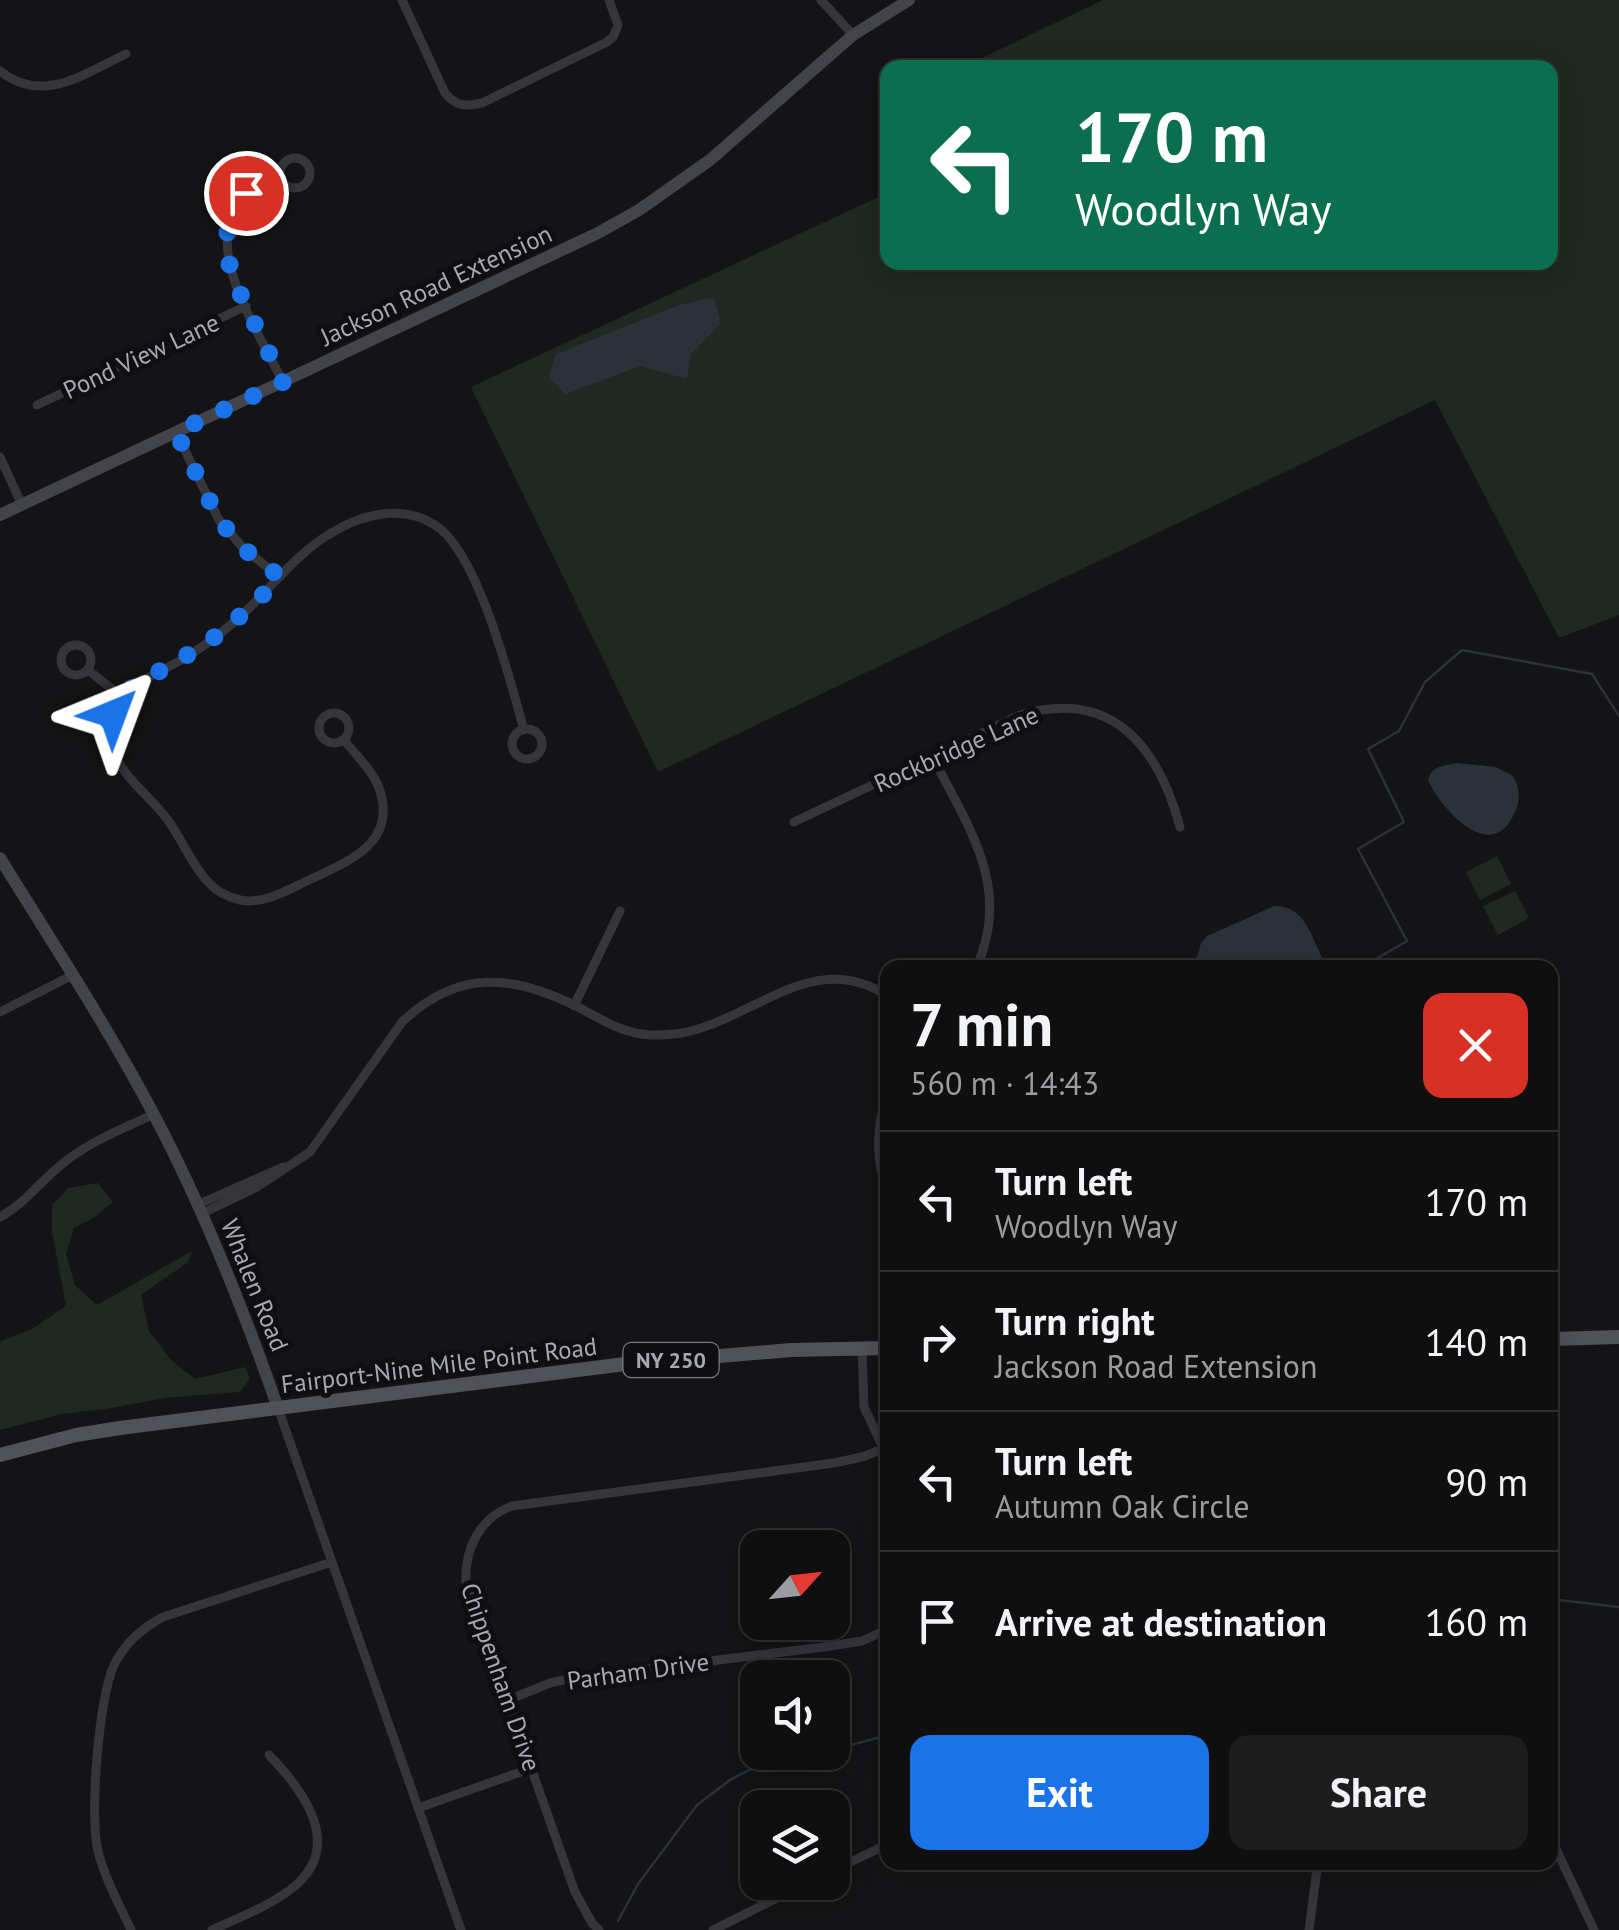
<!DOCTYPE html>
<html lang="en">
<head>
<meta charset="utf-8">
<style>
  :root { --surface:#0f0f10; --page:#1d1d1e; --text:#f1f3f6; --muted:#9b9c9f; --line:#2f2f30; --accent:#1a73e8 }
  body { margin:0; font-family:"PT Sans",sans-serif; background:var(--page); color:var(--text); height:100vh; display:flex; flex-direction:column; font-size:38px; white-space:nowrap }
  * { box-sizing:border-box; margin:0 }
  p { font-size:32px; color:var(--muted) }
  .icon { flex:none; width:55px; height:55px; fill:none; stroke:currentColor; stroke-width:2; stroke-linecap:round; stroke-linejoin:round }
  .map { position:relative; flex:1; overflow:hidden }
  .drawer { position:absolute; left:880px; top:960px; width:678px; height:910px; display:flex; flex-direction:column; background:var(--surface); border-radius:20px; box-shadow:0 5px 25px #0003,0 0 0 2px var(--line) }
  .drawer>* { flex:none }
  .hud { position:absolute; left:880px; top:60px; width:678px; height:210px; border-radius:20px; box-shadow:0 5px 25px #0003,0 0 0 2px var(--line); background:#0b6e4f; color:#fff; overflow:hidden }
  .needle { width:65px; rotate:63deg }
  .controls { position:absolute; left:740px; top:1530px; display:grid; gap:20px }
  .controls a { display:grid; place-items:center; width:110px; height:110px; border-radius:20px; background:var(--surface); box-shadow:0 5px 25px #0003,0 0 0 2px var(--line); font-size:50px }
  .pin { position:absolute; display:grid; place-items:center; width:85px; height:85px; color:#fff; margin:-42px; border:5px solid #fff; border-radius:50%; box-shadow:0 2px 10px #0007 }
  .me { position:absolute; width:110px; margin:-55px; rotate:44deg; stroke-linejoin:round; filter:drop-shadow(0 0 8px #0008) }
  .turn { display:flex; align-items:center; gap:35px; height:210px; padding:0 30px; font-size:45px }
  .turn .icon { width:130px; height:130px; stroke-width:2.5 }
  .turn b { display:block; font-size:70px; line-height:85px }
  .round { display:grid; place-items:center; flex:none; width:105px; height:105px; border-radius:20px; background:var(--page) }
  .headline { display:flex; align-items:center; justify-content:space-between; height:170px; padding:0 30px }
  h1 { font-size:60px; font-weight:700; line-height:75px }
  .primary-button { display:flex; gap:20px; margin-top:auto; padding:20px 30px }
  .primary-button a { flex:1; height:115px; border-radius:20px; background:var(--accent); color:#fff; font-size:40px; font-weight:700; line-height:115px; text-align:center }
  .primary-button a+a { background:var(--page); color:var(--text) }
  ul { padding:0; list-style:none }
  li { display:flex; align-items:center; gap:30px; height:140px; padding:0 30px; border-top:2px solid var(--line) }
  li div { flex:1 }
  li b { display:block; font-size:38px }
  li em { font-style:normal }
  .map>svg:first-child { display:block }
</style>
</head>
<body>
<div class="map">
<svg width="1619" height="1930" viewBox="0 0 1619 1930">
  <rect width="100%" height="100%" fill="#141416"/>
  <path fill="#202822" d="M1103,0H1619V615L1559,638L1435,400L658,772L471,387L887,193L888,262H1550V68L963,67Z
    M1497,856L1511,884L1480,900L1466,872Z
    M1515,891L1529,918L1498,935L1483,906Z
    M98,1183L113,1202L95,1217L74,1228L66,1254L75,1285L97,1305L192,1251L188,1262L141,1295L149,1331L172,1361L195,1379L245,1367L250,1379L240,1392L166,1398L105,1409L62,1414L0,1430V1344L1,1341L32,1329L66,1306L52,1231V1205L68,1188Z"/>
  <path fill="#2b3139" d="M709,298L715,301L721,323L691,354L687,379L640,366L565,394L549,377L556,354L679,305Z
    M1456,763L1496,767L1513,776C1520,789 1521,800 1514,814C1491,865 1441,809 1428,780C1432,765 1442,767 1456,763Z
    M1274,906C1309,905 1312,945 1328,967H1194L1201,943L1207,936Z"/>
  <g fill="none" stroke-linecap="round" stroke-linejoin="round">
    <path stroke="#2b3139" stroke-width="2.5" d="M1364,966L1407,941L1358,849L1404,822L1368,749L1399,731L1425,682L1462,650L1592,674L1619,716
      M1550,1599L1619,1607
      M832,1750L888,1735
      M618,1921L638,1884L697,1805L730,1780L749,1770L822,1752"/>
    <path stroke="#35353a" stroke-width="9" d="M402,0L445,93C456,106 465,107 482,103L607,42L613,37L618,25L609,0
      M821,0L853,35
      M0,71C43,105 83,74 126,54
      M280 173a15 15 0 1 1 30 0a15 15 0 1 1-30 0Z
      M280,172C177,214 251,317 283,382
      M37,405L246,306
      M176,432L219,520L244,549L280,577
      M0,457L22,505
      M61 660a15 15 0 1 1 30 0a15 15 0 1 1-30 0Z
      M88,670L122,697
      M319 728a15 15 0 1 1 30 0a15 15 0 1 1-30 0Z
      M512 744a15 15 0 1 1 30 0a15 15 0 1 1-30 0Z
      M344,740C355,754 373,771 379,788C398,842 350,861 311,879C289,889 265,905 240,900C227,897 217,892 208,882C191,864 182,839 167,819C151,797 125,779 115,755C109,741 109,724 115,711C127,682 161,673 186,657C203,647 219,635 234,622C267,594 292,557 328,535C359,515 401,503 435,525C478,552 510,680 524,730
      M933,758C968,826 1013,889 976,968
      M794,822L1020,715C1112,688 1158,746 1180,827
      M574,1006L620,911
      M0,1012L73,975
      M888,1090C877,1125 874,1158 888,1192
      M197,1205L283,1167
      M201,1214L257,1187L310,1152L402,1022C458,969 512,974 578,1007C602,1020 627,1036 656,1035C671,1035 687,1033 701,1028C765,1008 819,951 888,996
      M0,1217C24,1204 40,1182 61,1165C88,1142 123,1129 154,1114
      M862,1348L864,1407L888,1458
      M278,1408L461,1930
      M508,1700L550,1683L572,1678L824,1647L862,1641L888,1629
      M418,1808L532,1768
      M1550,1836L1594,1930
      M832,1871L888,1844
      M131,1930C119,1904 105,1879 98,1851C89,1816 99,1697 114,1665C125,1643 142,1628 163,1617L332,1562
      M212,1930C238,1918 267,1907 290,1890C346,1848 305,1792 269,1755
      M599,1930L592,1923L575,1892L466,1584C464,1550 479,1518 512,1506L834,1463L862,1457L883,1449
      M713,1930L809,1882
      M1309,1930L1318,1862"/>
    <path stroke="#43444a" stroke-width="12" d="M0,515L598,233L639,210L710,160L853,35L909,0
      M0,858C52,942 107,1026 153,1113C203,1207 243,1308 278,1408"/>
    <path stroke="#515259" stroke-width="14" d="M1550,1339L1619,1337
      M0,1455L76,1435L120,1428L625,1364L791,1350L888,1348"/>
  </g>
  <g fill="none" stroke-linecap="round" stroke-linejoin="round">
    <path stroke="#1a73e8" stroke-width="18" stroke-dasharray="0 32.4" d="M113,714L122,697L134,686L206,644L252,606L280,577L244,549L219,520L176,432L283,382C273,361 262,339 252,318C230,273 211,237 246,193"/>
  </g>
  <g text-anchor="middle" stroke-width="10" stroke-linejoin="round" paint-order="stroke">
    <rect fill="#0f0f11" stroke="#797b84" stroke-width="2.5" x="623.5" y="1343" width="95" height="34" rx="8"/>
    <g font-size="22" font-weight="bold" fill="#a6a9b5">
      <text x="671" y="1368">NY 250</text>
    </g>
    <g font-size="25" fill="#a6a9b5" stroke="#0f0f11">
      <text transform="translate(436 285) rotate(-25)" y="9">Jackson Road Extension</text>
      <text transform="translate(141 356) rotate(-25)" y="9">Pond View Lane</text>
      <text transform="translate(956 749) rotate(-24)" y="9">Rockbridge Lane</text>
      <text transform="translate(255 1285) rotate(68)" y="9">Whalen Road</text>
      <text transform="translate(439 1365) rotate(-7)" y="9">Fairport-Nine Mile Point Road</text>
      <text transform="translate(638 1671) rotate(-8)" y="9">Parham Drive</text>
      <text transform="translate(501 1677) rotate(71)" y="9">Chippenham Drive</text>
    </g>
  </g>
</svg>
<div class="controls">
<a><svg class="needle" viewBox="-14 -14 28 28"><path d="M0-13l5 13h-10z" fill="#e53935"/><path d="M0 13l5-13h-10z" fill="#9b9c9f"/></svg></a>
<a><svg class="icon" aria-label="sound" viewBox="0 0 24 24"><path d="M4 9h4l5-4v14l-5-4H4zM17 9q2 3 0 6"/></svg></a>
<a><svg class="icon" aria-label="layers" viewBox="0 0 24 24"><path d="M12 4l9 5-9 5-9-5zM3 14l9 5 9-5"/></svg></a>
</div>
<div class="pin" style="left:246px;top:193px;background:#d93025"><svg class="icon" aria-label="arrive" viewBox="0 0 24 24"><path d="M6 21V4h12l-3 4 3 4H6"/></svg></div>
<svg class="me" style="left:113px;top:714px" viewBox="-20 -20 40 40"><path d="M0-17L14 15 0 8-14 15z" fill="#1a73e8" stroke="#fff" stroke-width="4"/></svg>
<div class="hud">
<div class="turn"><svg class="icon" aria-label="left" viewBox="0 0 24 24"><path d="M17 20v-9H6M10 6l-5 5 5 5"/></svg><div><b>170 m</b>Woodlyn Way</div></div>
</div>
<section class="drawer">
<div class="headline"><div><h1>7 min</h1><p>560 m · 14:43</p></div><a class="round" style="background:#d93025;color:#fff"><svg class="icon" aria-label="close" viewBox="0 0 24 24"><path d="M6 6l12 12M18 6L6 18"/></svg></a></div>
<ul>
<li><svg class="icon" aria-label="left" viewBox="0 0 24 24"><path d="M17 20v-9H6M10 6l-5 5 5 5"/></svg><div><b>Turn left</b><p>Woodlyn Way</p></div><em>170 m</em></li>
<li><svg class="icon" aria-label="right" viewBox="0 0 24 24"><path d="M7 20v-9h11M14 6l5 5-5 5"/></svg><div><b>Turn right</b><p>Jackson Road Extension</p></div><em>140 m</em></li>
<li><svg class="icon" aria-label="left" viewBox="0 0 24 24"><path d="M17 20v-9H6M10 6l-5 5 5 5"/></svg><div><b>Turn left</b><p>Autumn Oak Circle</p></div><em>90 m</em></li>
<li><svg class="icon" aria-label="arrive" viewBox="0 0 24 24"><path d="M6 21V4h12l-3 4 3 4H6"/></svg><div><b>Arrive at destination</b></div><em>160 m</em></li>
</ul>
<div class="primary-button"><a>Exit</a><a>Share</a></div>
</section>
</div>
</body>
</html>
